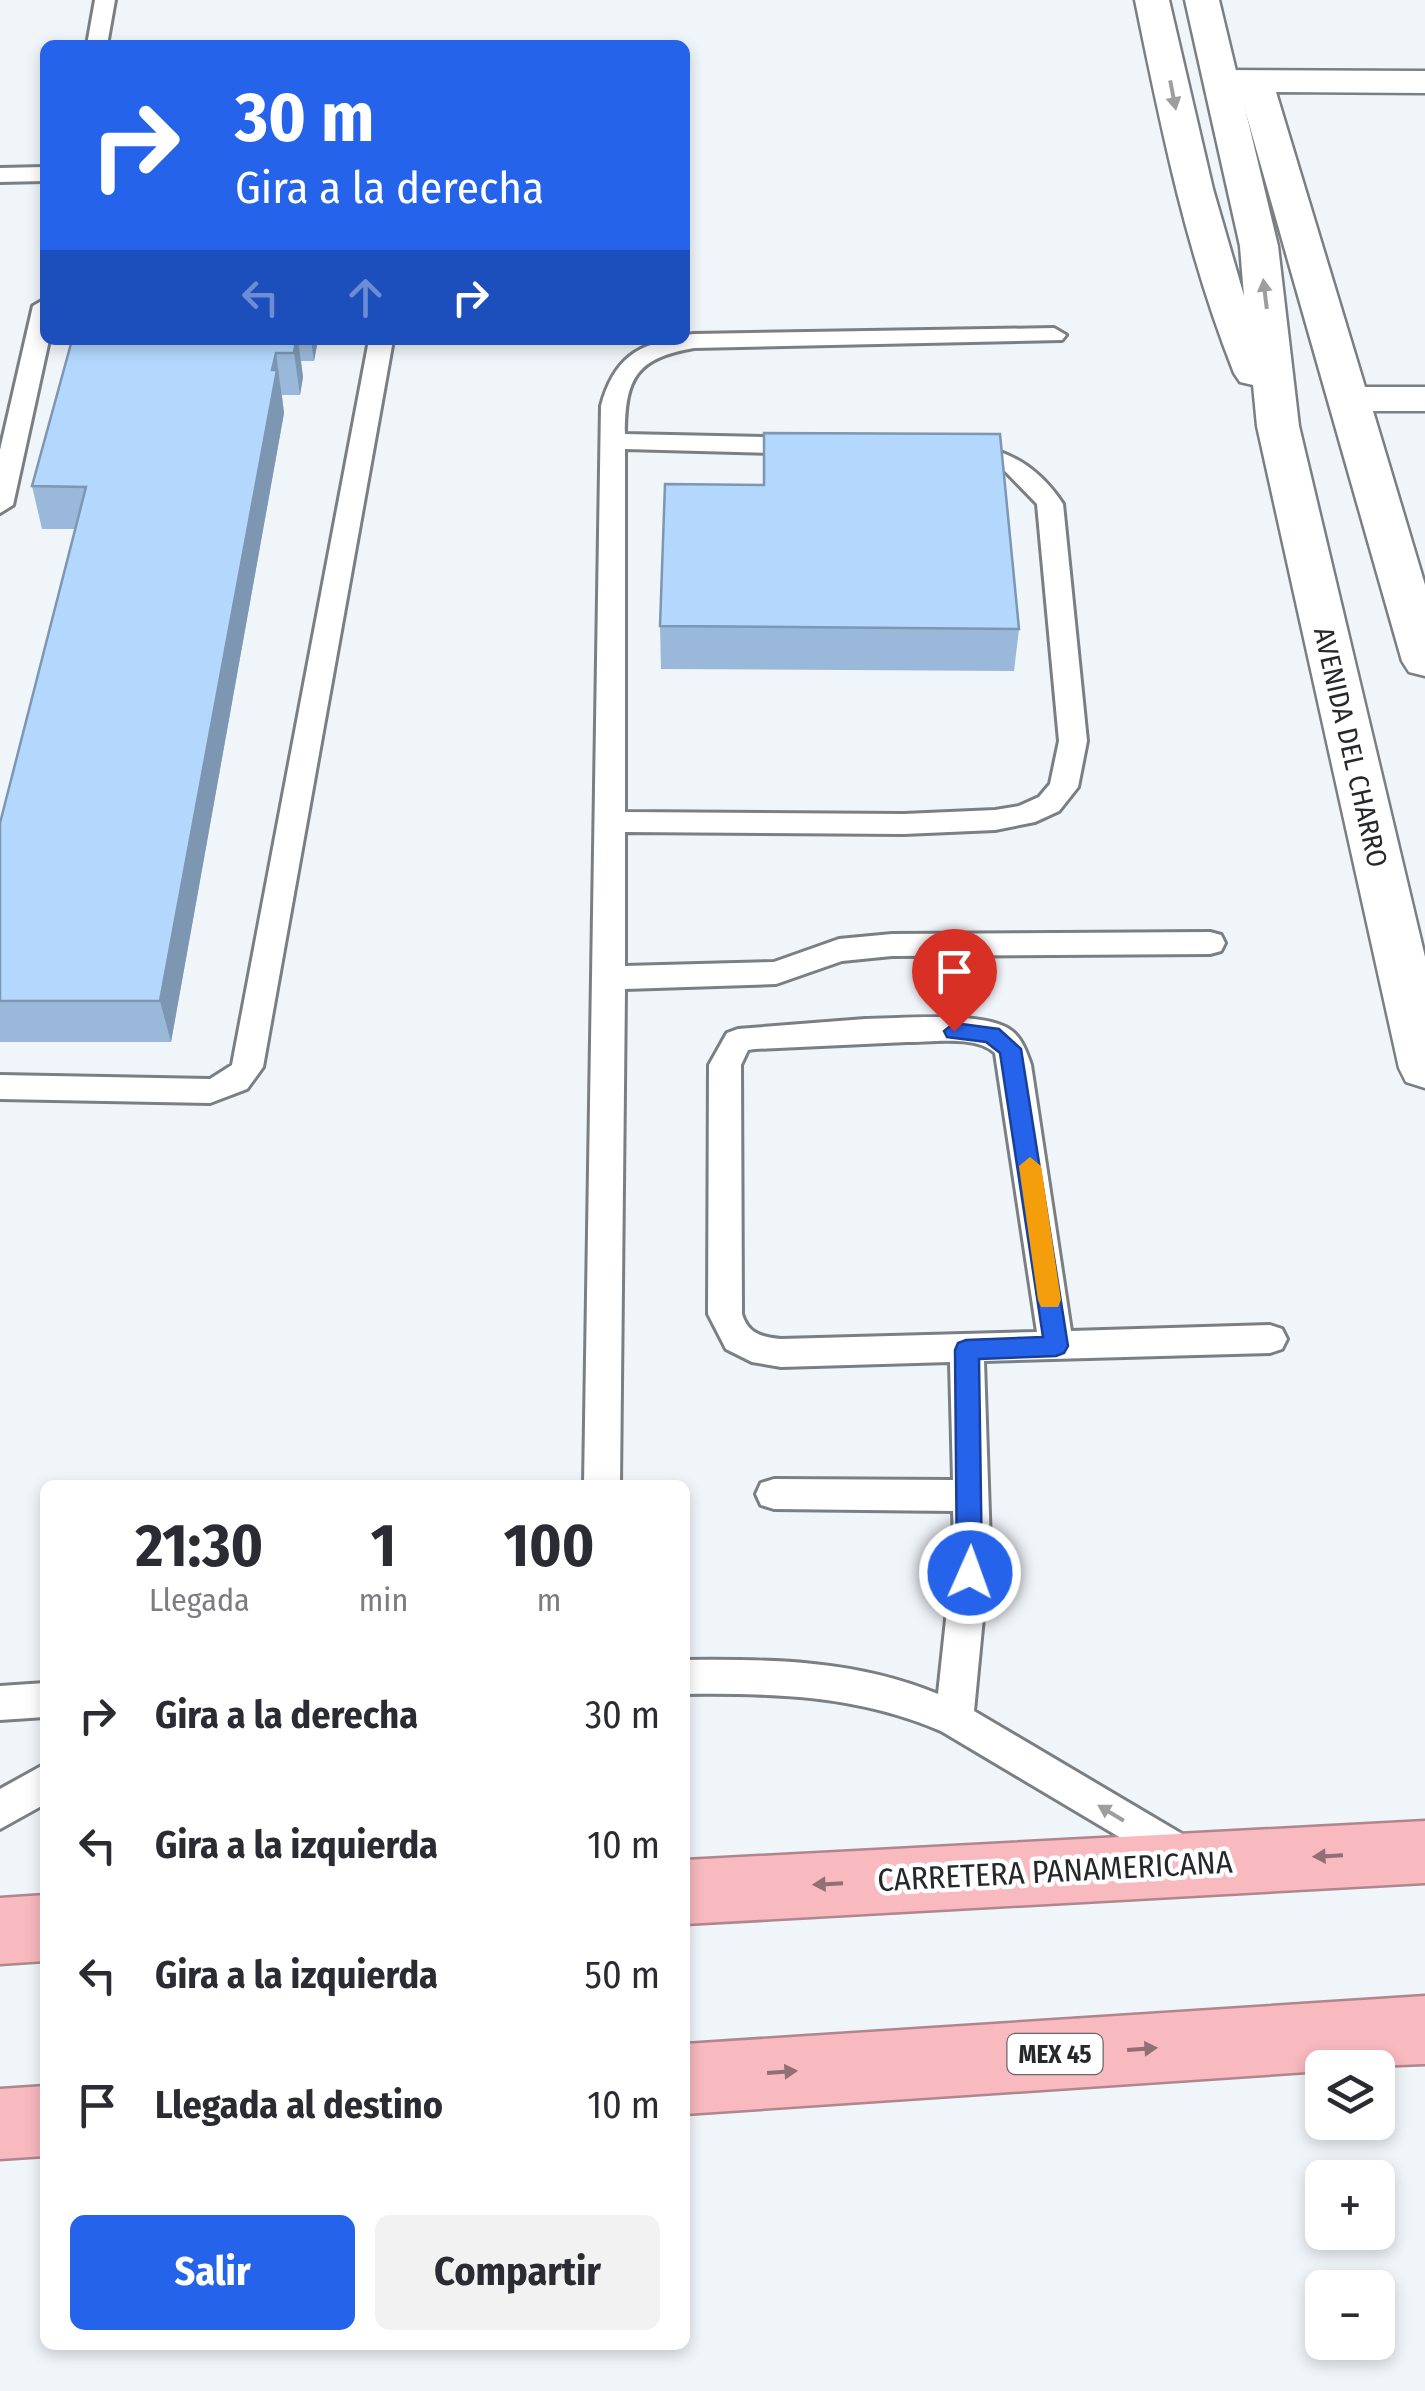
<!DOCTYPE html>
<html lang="es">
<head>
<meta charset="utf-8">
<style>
  :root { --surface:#fff; --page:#f2f2f3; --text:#2b2b33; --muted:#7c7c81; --accent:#2563eb }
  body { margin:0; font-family:"Fira Sans Condensed",sans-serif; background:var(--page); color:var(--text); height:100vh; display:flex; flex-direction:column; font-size:38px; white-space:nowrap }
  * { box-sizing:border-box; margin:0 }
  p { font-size:32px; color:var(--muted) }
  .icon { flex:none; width:55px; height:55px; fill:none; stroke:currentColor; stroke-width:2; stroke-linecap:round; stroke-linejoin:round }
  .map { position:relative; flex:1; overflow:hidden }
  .side { position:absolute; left:40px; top:1480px; width:650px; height:870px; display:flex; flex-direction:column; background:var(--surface); border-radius:15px; box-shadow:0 5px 15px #0003 }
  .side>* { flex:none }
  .guide { position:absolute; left:40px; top:40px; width:650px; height:305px; border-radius:15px; box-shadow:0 5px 15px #0003; background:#2563eb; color:#fff; overflow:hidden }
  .buttons { position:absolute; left:1305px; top:2050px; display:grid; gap:20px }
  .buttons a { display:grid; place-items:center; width:90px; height:90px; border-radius:15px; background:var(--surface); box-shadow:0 5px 15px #0003; font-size:50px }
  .pin { position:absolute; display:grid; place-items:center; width:85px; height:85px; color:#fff; margin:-102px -42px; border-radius:50% 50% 50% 0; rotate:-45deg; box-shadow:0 0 10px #0007 }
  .pin .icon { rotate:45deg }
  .me { position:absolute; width:110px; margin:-55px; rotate:2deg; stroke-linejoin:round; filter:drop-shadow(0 0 8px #0008) }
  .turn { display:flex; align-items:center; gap:35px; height:210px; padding:0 30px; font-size:45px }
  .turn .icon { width:130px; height:130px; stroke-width:2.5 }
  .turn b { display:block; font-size:70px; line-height:85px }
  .lanes { display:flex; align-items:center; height:95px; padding:0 30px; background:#0003; justify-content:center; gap:50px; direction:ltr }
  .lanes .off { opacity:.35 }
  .eta { display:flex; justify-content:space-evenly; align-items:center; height:170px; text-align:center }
  .eta b { font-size:60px; font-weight:700; line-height:70px }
  .button { display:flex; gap:20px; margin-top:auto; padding:20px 30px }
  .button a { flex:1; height:115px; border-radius:15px; background:var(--accent); color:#fff; font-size:40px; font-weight:700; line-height:115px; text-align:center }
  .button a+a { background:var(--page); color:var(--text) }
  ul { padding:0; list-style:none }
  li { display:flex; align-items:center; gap:30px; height:130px; padding:0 30px }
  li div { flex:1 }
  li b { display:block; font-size:38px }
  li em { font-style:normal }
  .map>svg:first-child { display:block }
</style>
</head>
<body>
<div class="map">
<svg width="1425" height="2391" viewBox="0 0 1425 2391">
  <rect width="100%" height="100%" fill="#f0f5fa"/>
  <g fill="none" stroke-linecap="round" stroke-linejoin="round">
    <defs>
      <path id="lane" d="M95,0H115L107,45H87Z
        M45,167V181L0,182V168Z
        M45,299V340H49L13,505L0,513V450L33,306Z
        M1054,328L1066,335L1062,340L694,348C637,358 625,377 625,434L808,438L820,446L808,454L625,449V812L904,814L995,810L1019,806L1039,797L1050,784L1059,741L1037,504L1005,471L953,455L950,450L953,445L962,442C1008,450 1037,465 1063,504L1087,741L1078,787L1059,811L1035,822L995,830L904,834L625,832V966L774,962L839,939L892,934L1210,932L1221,935L1225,943L1221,951L1210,954L892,956L842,961L776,984L625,989L620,1485H584L601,406C613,361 638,340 685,340V335L694,334Z
        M369,340H393L263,1067L247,1089L210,1103L0,1099V1075L210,1079L232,1065Z
        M865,1019C900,1019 985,1010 1012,1031C1022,1039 1027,1053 1031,1065L1071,1331L1270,1325L1282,1329L1287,1339L1282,1349L1270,1353L984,1361L990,1545L974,1711L1199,1844L1205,1857L1199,1870L1185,1876L941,1731C857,1695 775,1693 685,1694V1660C772,1659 856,1660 938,1694L954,1545L953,1511L774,1509L761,1505L756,1494L761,1483L774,1479L953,1480L950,1362L781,1367L752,1362L726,1349L708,1314L709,1065L727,1033L738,1029ZM907,1042C932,1042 977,1035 995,1053L1037,1332L781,1339C762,1337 748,1334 742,1314L741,1065L748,1050L755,1049Z
        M45,1683V1717L0,1720V1686Z
        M45,1764V1804L0,1829V1789Z"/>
      <path id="street" d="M1222,70L1425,71V93L1276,92L1365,387H1425V411H1373L1425,585V676L1409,672L1402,661L1240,92L1209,89L1204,81L1209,73Z"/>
      <path id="secondary" d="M1135,0H1169L1213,189L1244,296L1240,246L1185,0H1219L1278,246L1299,426L1425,957V1088L1406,1082L1399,1068L1257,426L1253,385L1240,382L1234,373C1186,252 1161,127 1135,0Z"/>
      <path id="highway" d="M1425,1821V1883L685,1924V1860Z
        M45,1895V1961L0,1964V1898Z
        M1425,1996V2064L1322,2068V2071L685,2114V2044Z
        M45,2086V2156L0,2159V2089Z"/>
    </defs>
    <use href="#lane" stroke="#7a7f83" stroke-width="6"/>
    <use href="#street" stroke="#7a7f83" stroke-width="5"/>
    <use href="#secondary" stroke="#7a7f83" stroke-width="5"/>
    <use href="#highway" stroke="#af868b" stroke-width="5"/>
    <use href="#lane" fill="#fff" fill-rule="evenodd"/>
    <use href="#street" fill="#fff" fill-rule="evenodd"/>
    <use href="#secondary" fill="#fff" fill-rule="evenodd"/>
    <use href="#highway" fill="#f8b9bf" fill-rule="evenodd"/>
  </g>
  <path fill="#9ab9da" d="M72,340H318L314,361H301L303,377L300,395H282L284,413L171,1042H0V823L75,529H42L32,486Z
    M764,433L1019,629L1014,671L661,669L660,626L763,485Z"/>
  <path fill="#7d96b1" d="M296,340H298L303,377L300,395L294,353Z
    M311,340H318L314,361Z
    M276,353L284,413L171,1042L160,1001Z"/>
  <path fill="#b3d7fd" stroke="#7d96b1" stroke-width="2.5" d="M72,340H296L294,353H276L272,370H277L160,1001H0V823L86,487L32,486Z
    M764,433L1000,434L1019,629L660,626L665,484L764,485Z"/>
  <defs><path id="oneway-solid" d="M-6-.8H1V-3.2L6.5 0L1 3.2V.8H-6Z" transform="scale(2.5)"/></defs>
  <g fill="#9e9e9f">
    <use href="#oneway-solid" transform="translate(1173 95) rotate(79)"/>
    <use href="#oneway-solid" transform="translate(1265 294) rotate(-97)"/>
    <use href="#oneway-solid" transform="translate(1111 1813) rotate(-149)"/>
  </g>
  <g fill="#907074">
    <use href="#oneway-solid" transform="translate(1328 1856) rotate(177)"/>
    <use href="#oneway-solid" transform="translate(828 1884) rotate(177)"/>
    <use href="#oneway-solid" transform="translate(1142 2049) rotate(-4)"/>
    <use href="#oneway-solid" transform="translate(782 2072) rotate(-4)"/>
  </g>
  <path fill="#2563eb" stroke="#184099" stroke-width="2.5" d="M954,1023L999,1029L1021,1049L1068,1346L1064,1353L1056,1356L979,1359L982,1573L979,1581L970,1584L961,1581L957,1573L955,1350L958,1343L966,1340L1043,1337L1000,1053L986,1042L947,1037L944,1031Z"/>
  <path fill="#f59e0b" d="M1030,1157L1041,1166L1061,1300L1058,1307H1041L1038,1300L1019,1166Z"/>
  <g text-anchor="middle" stroke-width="9" stroke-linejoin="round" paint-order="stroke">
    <rect fill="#fff" stroke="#68686a" stroke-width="2.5" x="1007.5" y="2034" width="95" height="40" rx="8"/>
    <g font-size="25" font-weight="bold" fill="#27282a">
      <text x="1055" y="2063">MEX 45</text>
    </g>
    <g font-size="28" fill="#27282a" stroke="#fff">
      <text transform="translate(1351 747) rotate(77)" y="10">AVENIDA DEL CHARRO</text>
    </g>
    <g font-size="32" fill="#27282a" stroke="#fff">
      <text transform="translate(1055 1871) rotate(-3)" y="11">CARRETERA PANAMERICANA</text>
    </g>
  </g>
</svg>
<div class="buttons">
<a><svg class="icon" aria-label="layers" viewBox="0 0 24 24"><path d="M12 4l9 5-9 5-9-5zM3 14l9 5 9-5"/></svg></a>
<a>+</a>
<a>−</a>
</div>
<div class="pin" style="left:954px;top:1031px;background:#d93025"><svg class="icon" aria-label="arrive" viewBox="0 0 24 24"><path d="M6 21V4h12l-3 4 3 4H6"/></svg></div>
<svg class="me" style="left:970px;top:1573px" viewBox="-20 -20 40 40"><circle r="17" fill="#2563eb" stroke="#fff" stroke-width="3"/><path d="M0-11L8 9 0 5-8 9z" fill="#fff"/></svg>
<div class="guide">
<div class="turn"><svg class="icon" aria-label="right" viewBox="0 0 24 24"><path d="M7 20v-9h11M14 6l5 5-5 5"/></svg><div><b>30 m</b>Gira a la derecha</div></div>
<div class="lanes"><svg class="icon off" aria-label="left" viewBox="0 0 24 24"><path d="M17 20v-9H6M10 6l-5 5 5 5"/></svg><svg class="icon off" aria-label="ahead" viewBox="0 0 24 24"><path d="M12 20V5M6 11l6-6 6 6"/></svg><svg class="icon" aria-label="right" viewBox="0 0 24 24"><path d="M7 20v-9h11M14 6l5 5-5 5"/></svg></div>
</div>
<section class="side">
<div class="eta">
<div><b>21:30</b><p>Llegada</p></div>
<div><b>1</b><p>min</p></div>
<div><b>100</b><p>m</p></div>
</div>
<ul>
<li><svg class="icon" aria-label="right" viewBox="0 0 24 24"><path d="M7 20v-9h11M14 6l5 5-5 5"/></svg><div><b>Gira a la derecha</b></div><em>30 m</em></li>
<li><svg class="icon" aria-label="left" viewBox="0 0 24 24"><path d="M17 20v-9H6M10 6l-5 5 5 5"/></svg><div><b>Gira a la izquierda</b></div><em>10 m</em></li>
<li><svg class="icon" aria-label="left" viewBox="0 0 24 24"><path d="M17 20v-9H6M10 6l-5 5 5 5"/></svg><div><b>Gira a la izquierda</b></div><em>50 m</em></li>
<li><svg class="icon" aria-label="arrive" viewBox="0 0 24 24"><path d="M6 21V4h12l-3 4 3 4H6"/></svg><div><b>Llegada al destino</b></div><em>10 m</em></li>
</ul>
<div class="button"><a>Salir</a><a>Compartir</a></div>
</section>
</div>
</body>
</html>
